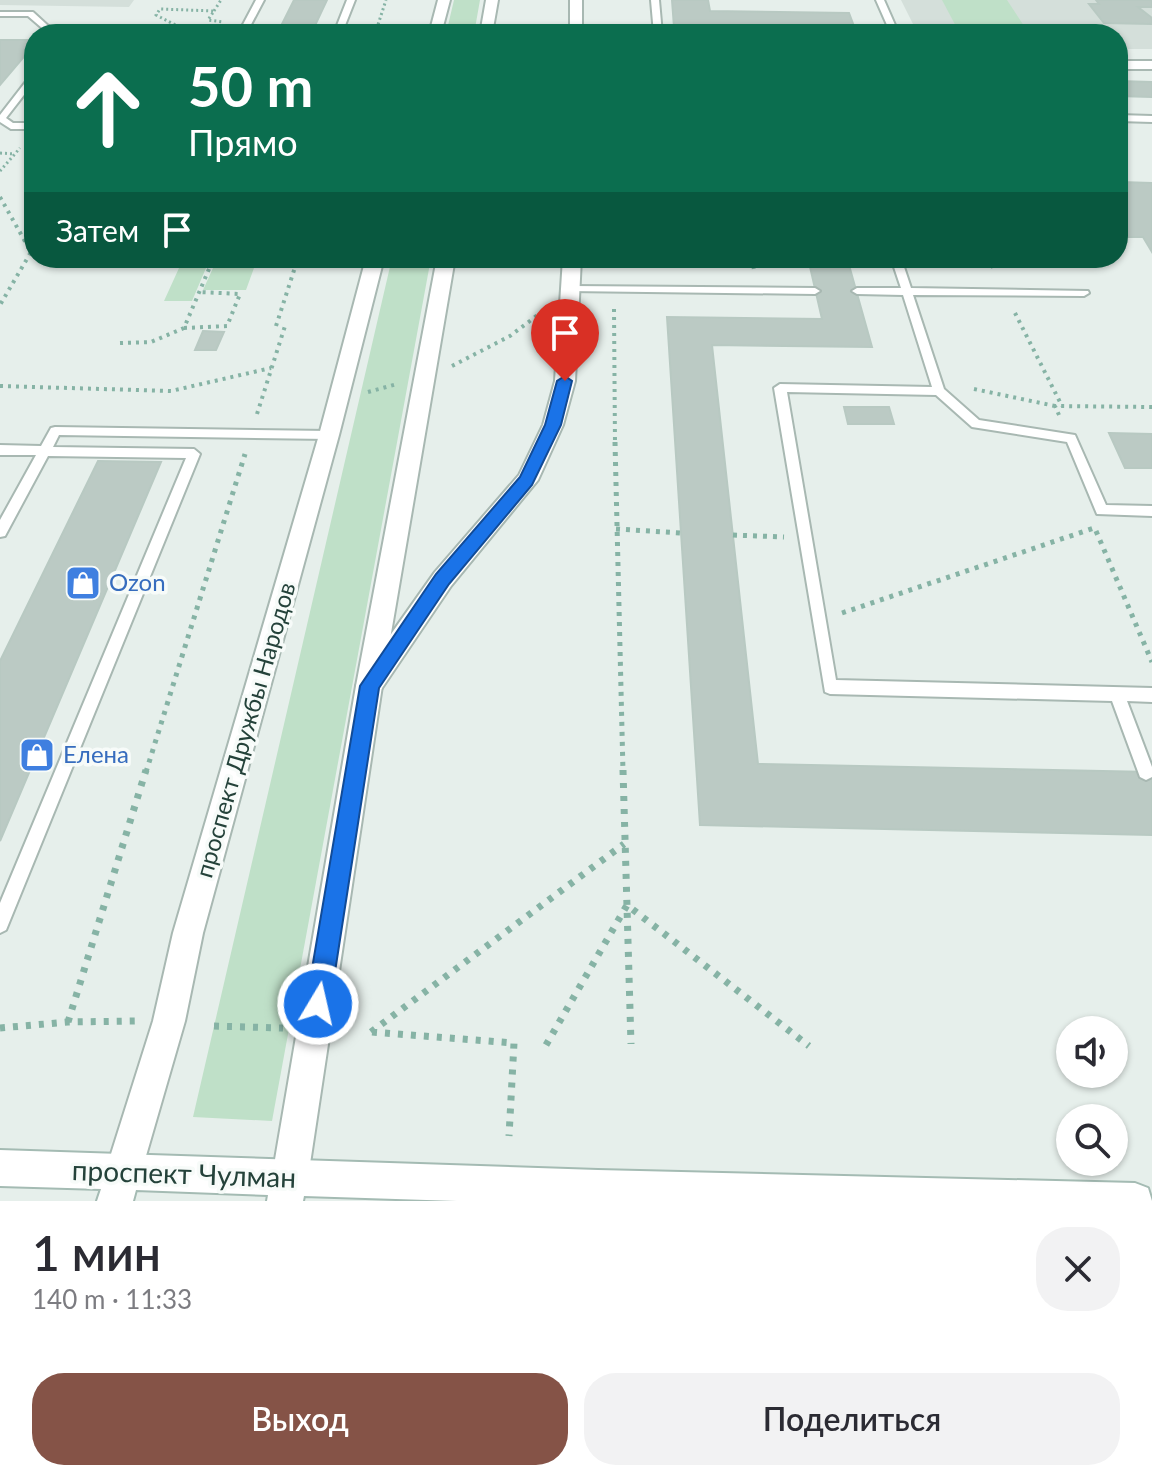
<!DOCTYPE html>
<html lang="ru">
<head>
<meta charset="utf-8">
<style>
  :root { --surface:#fff; --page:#f2f2f3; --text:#2b2b33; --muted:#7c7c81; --accent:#855347 }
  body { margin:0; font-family:Lato,sans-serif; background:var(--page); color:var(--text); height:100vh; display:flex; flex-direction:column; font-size:30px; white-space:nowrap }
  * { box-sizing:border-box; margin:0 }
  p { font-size:26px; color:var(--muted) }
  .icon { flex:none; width:44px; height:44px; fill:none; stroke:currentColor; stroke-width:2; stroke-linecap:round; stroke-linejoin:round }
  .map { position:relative; height:1201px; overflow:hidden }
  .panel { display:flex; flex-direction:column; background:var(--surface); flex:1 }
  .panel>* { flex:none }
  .top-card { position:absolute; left:24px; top:24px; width:1104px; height:244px; border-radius:32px; box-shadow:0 2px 6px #0004; background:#0b6e4f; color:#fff; overflow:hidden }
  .fabs { position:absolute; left:1056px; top:1016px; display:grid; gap:16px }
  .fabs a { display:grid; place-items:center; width:72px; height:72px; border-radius:50%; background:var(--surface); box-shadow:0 2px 6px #0004; font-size:40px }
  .pin { position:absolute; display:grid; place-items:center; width:68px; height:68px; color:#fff; margin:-82px -34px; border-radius:50% 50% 50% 0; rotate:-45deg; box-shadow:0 0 8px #0007 }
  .pin .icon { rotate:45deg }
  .me { position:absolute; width:88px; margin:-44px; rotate:9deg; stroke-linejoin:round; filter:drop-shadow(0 0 6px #0008) }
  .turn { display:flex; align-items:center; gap:28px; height:168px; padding:0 32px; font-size:36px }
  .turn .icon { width:104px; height:104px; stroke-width:2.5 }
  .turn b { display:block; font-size:56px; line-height:68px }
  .then { display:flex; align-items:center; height:76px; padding:0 32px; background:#0003; gap:16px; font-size:30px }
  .round { display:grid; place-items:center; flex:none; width:84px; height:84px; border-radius:32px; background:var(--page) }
  .overview { display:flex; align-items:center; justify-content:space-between; height:136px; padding:0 32px }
  h1 { font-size:48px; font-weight:600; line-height:60px }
  .cta { display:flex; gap:16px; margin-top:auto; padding:16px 32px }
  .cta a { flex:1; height:92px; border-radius:32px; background:var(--accent); color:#fff; font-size:32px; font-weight:600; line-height:92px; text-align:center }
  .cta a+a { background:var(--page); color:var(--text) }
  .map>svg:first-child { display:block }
</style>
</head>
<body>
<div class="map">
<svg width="1152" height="1201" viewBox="0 0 1152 1201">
  <rect width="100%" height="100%" fill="#e6efeb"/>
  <path fill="#d4dfda" d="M0,0H134L129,7L0,5Z
    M901,0H1152V49H1118V34H918Z"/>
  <path fill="#bfe0c8" d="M454,0H480L474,34H446Z
    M942,0H1007L1028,32H959Z
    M392,258H431L272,1121L193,1117Z
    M179,268H206L192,301H164Z
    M213,268H254L246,290H203Z"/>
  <path fill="#bbcac4" stroke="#b8c9c2" stroke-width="2" d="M294,0H327L311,34H277Z
    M672,0H708L710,11L849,13L855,29L674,27Z
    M1096,0H1152V7H1138L1152,18V24L1104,23L1089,4H1099Z
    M0,40H34V45L0,85Z
    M1118,81L1152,82V97L1118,96Z
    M1120,182L1152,183V252L1143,237H1118V186H1122Z
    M808,258H847L872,347L712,345L758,764L1152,772V835L700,825L667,317L822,319Z
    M203,331L224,332L216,350H195Z
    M844,407H889L894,424H848Z
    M1109,433L1152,434V468H1125Z
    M98,461L161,462L0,841V661Z"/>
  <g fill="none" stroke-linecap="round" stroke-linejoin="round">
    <defs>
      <path id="service" d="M256,0H264L246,34H238Z
        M347,0H355L344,28L349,34H341L336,28Z
        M651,0H659L662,34H654Z
        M876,0H884L899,34H891Z
        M0,12H33L57,34H49L28,16H0Z
        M31,75H34V82L6,118L13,123H34V129H11L0,122V115Z
        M1118,115L1152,116V122L1118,121Z
        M891,258H901L911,288L1088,291L1089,293L1084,296L913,295L944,389L979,420L1075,435L1106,505L1152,506V516L1097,514L1067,442L972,427L936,395L787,392L836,680L1152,688V702L1127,701L1152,767V777L1146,780L1140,777L1112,701L830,694L825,692L774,388L780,384L932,387L903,295L857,294L852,291L857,288H901Z
        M572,286L815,288L820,291L815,294L568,291L567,289Z
        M55,427L329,431L335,435L329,439L59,435L53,447L194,449L200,454L6,930L0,933V903L186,458L48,456L5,536L0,537V520L36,455H0V445L41,446L51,428Z"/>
      <path id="minor" d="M570,0H582V34H570Z
        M1118,61H1152V69H1118Z
        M563,258H581L575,381L563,425L538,480L451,586L378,694L369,698L360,694L356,686L360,678L435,572L519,475L543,425L555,381Z"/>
      <path id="tertiary" d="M438,0H450L441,34H429Z
        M486,0H498L492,34H480Z
        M366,258H384L339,435L203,933L185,1021L141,1173L135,1185L123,1191L111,1185L105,1173L153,1021L173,933L319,435Z
        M437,258H455L382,686L308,1177L302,1189L290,1195L278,1189L272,1177L356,686Z"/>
      <path id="secondary" d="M0,1150L598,1170L1135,1183L1148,1188L1152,1201H457L304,1196L303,1201H267L268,1195L136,1190L133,1201H97L101,1189L0,1186Z"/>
    </defs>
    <use href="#service" stroke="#a8b8b2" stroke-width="4"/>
    <use href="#minor" stroke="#a8b8b2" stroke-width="4"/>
    <use href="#tertiary" stroke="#a8b8b2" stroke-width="4"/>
    <use href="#secondary" stroke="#a4bbb3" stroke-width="4"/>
    <path stroke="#86b3a5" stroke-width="3" stroke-dasharray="2 3" stroke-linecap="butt" d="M214,11L221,0
      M193,34L156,15L160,9L214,11L208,20L223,22
      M375,34L386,0
      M0,153L15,154
      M0,171L20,148"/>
    <path stroke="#86b3a5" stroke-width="4" stroke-dasharray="3 5" stroke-linecap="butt" d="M0,197L31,252L0,305
      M752,258L754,270
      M988,258L995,271
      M614,309L615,444
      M1015,313L1062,406
      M276,326L298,258
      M184,328L227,326L240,294L199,292
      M120,343L151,342L184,328L209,269
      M452,366L510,336L543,311
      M0,386L171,391L271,368
      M974,389L1055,406
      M368,392L397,384
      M257,414L285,326
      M1059,415L1055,406L1152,407"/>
    <path stroke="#86b3a5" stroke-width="5" stroke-dasharray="4 6" stroke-linecap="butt" d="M615,442L623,772
      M616,529L681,533
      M1096,531L1152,662
      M733,535L784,537
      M842,613L1094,528
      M146,772L245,454"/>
    <path stroke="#86b3a5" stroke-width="7" stroke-dasharray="5 8" stroke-linecap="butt" d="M623,770L631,1044
      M68,1022L146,770
      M214,1026L283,1028
      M0,1028L68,1022L135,1021
      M371,1032L624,844
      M372,1032L514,1043L509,1136
      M546,1045L627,905L809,1046"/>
    <use href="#service" fill="#fff" fill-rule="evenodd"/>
    <use href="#minor" fill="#fff" fill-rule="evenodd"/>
    <use href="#tertiary" fill="#fff" fill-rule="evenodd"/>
    <use href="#secondary" fill="#fff" fill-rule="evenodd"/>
  </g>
  <path fill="#1a73e8" stroke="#114b97" stroke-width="2" d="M565,376L572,381L561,425L532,485L449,584L379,688L330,1004L327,1013L318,1016L310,1013L306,1004L360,686L436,574L520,477L545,425L557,381Z"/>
  <defs>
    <symbol id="shop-square" viewBox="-11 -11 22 22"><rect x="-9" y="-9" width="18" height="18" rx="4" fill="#3f7fe0" stroke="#f7fbf9"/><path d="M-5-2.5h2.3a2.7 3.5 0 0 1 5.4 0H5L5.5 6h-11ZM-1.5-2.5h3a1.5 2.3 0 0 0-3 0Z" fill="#fff"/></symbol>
  </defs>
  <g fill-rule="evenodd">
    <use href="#shop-square" x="63" y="563" width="40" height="40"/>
    <use href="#shop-square" x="17" y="735" width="40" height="40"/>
  </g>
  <g text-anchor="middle" stroke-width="7" stroke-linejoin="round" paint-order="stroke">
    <g font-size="24" fill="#366cbe" stroke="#f7fbf9" text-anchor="start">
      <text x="109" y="591">Ozon</text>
      <text x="63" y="763">Елена</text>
    </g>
    <g font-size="24" fill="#24423a" stroke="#f7fbf9">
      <text transform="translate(246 730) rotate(-74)" y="8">проспект Дружбы Народов</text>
    </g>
    <g font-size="28" fill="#24423a" stroke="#f7fbf9">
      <text transform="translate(184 1174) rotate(2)" y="10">проспект Чулман</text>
    </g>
  </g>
</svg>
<div class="fabs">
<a><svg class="icon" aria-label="sound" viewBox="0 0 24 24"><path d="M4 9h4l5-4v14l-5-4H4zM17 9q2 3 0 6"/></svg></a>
<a><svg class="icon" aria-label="search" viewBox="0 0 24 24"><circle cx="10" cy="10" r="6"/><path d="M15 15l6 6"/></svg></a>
</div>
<div class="pin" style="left:565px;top:381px;background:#d93025"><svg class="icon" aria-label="arrive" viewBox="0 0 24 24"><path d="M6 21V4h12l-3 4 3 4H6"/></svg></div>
<svg class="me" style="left:318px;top:1004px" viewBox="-20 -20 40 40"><circle r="17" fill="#1a73e8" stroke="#fff" stroke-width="3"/><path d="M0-11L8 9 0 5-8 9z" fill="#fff"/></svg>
<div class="top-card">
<div class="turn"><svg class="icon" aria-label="ahead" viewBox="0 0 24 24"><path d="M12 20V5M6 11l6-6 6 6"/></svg><div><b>50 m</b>Прямо</div></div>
<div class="then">Затем<svg class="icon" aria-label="arrive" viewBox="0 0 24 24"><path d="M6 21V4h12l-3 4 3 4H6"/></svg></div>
</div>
</div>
<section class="panel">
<div class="overview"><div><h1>1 мин</h1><p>140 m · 11:33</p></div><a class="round"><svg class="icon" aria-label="close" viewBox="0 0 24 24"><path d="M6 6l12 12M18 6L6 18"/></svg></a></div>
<div class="cta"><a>Выход</a><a>Поделиться</a></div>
</section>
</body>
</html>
